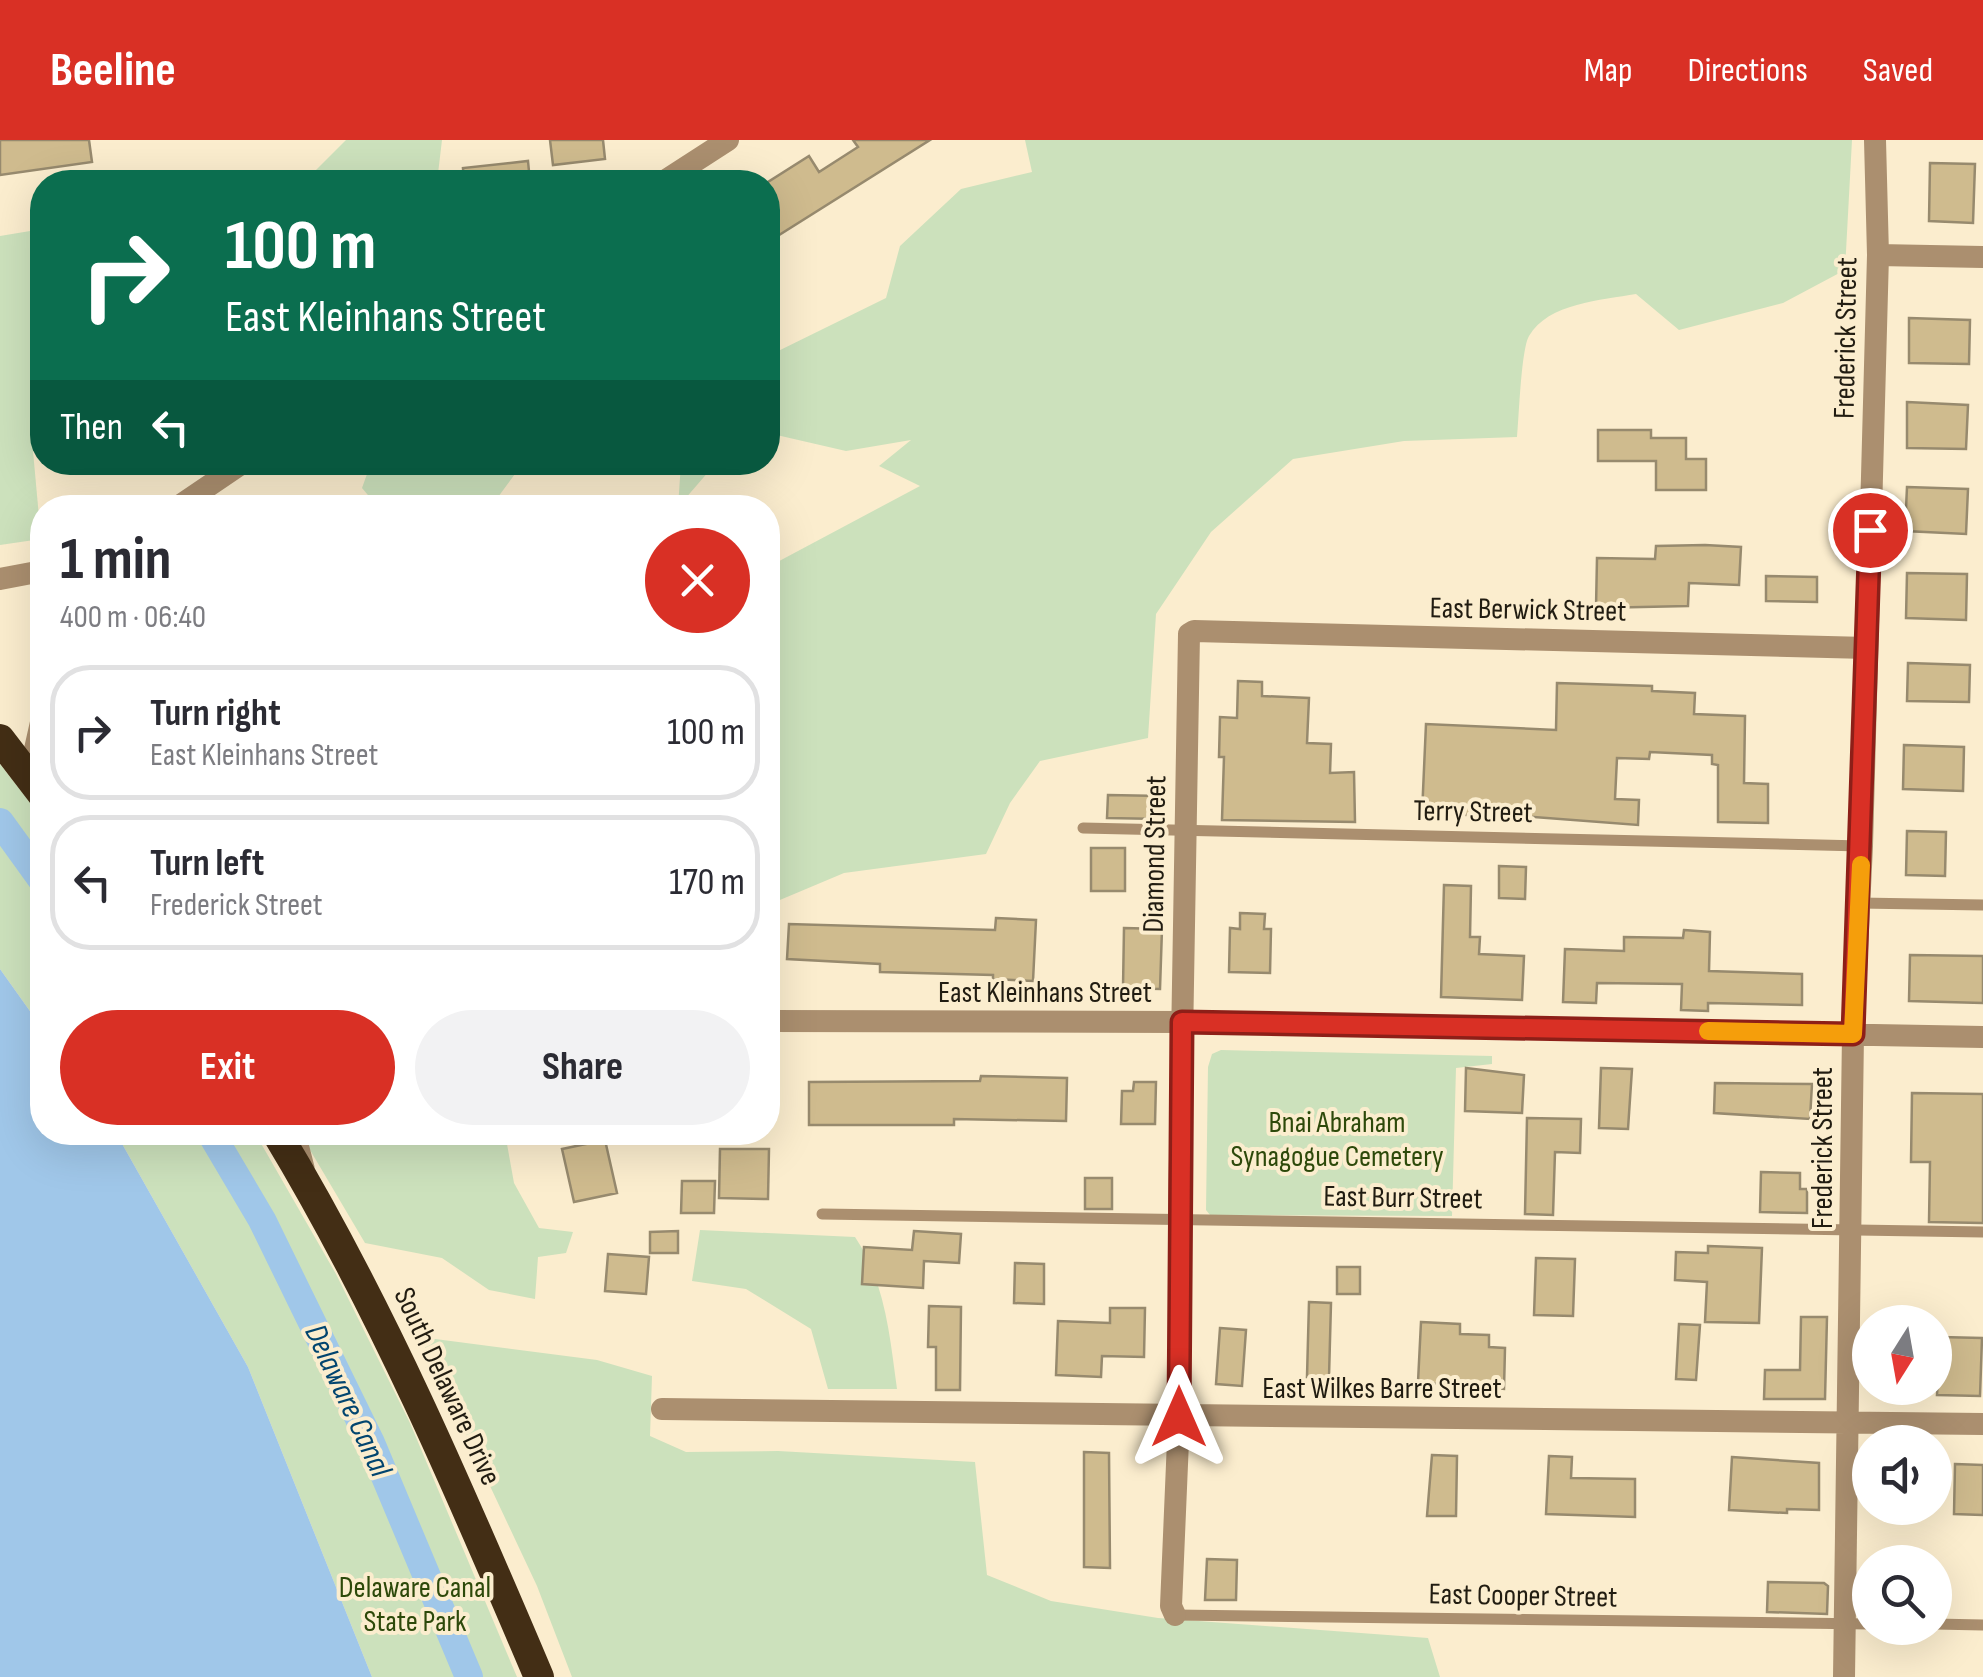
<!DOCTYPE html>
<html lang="en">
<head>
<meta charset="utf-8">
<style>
  :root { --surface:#fff; --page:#f2f2f3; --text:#2b2b33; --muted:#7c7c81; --line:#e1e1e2; --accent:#d93025 }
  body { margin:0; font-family:"Sofia Sans Condensed",sans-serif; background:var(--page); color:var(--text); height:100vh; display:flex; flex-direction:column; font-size:38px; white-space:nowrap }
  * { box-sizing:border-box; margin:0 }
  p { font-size:32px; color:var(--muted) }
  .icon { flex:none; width:55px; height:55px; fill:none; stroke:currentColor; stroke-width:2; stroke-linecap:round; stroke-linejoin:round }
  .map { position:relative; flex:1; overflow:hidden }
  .panel { position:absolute; left:30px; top:355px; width:750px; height:650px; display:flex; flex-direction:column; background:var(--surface); border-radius:40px; box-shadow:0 10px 40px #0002 }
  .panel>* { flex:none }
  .hud { position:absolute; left:30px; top:30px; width:750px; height:305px; border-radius:40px; box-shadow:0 10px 40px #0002; background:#0b6e4f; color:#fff; overflow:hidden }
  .needle { width:65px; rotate:191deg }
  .buttons { position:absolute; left:1852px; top:1165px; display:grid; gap:20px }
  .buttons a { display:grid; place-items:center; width:100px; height:100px; border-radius:50%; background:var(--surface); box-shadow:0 10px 40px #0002; font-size:50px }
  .pin { position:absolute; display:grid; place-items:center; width:85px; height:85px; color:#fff; margin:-42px; border:5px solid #fff; border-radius:50%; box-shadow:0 2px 10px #0007 }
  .me { position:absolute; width:110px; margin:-55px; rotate:0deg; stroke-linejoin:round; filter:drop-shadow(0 0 8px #0008) }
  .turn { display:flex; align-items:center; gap:35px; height:210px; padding:0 30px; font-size:45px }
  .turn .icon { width:130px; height:130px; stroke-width:2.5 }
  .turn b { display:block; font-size:70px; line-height:85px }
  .then { display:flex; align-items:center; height:95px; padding:0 30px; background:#0003; gap:20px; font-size:38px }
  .round { display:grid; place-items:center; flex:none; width:105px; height:105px; border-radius:52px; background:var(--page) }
  .overview { display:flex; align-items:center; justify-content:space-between; height:170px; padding:0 30px }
  h1 { font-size:60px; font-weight:700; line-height:75px }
  .button { display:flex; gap:20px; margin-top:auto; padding:20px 30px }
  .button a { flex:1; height:115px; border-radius:60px; background:var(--accent); color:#fff; font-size:40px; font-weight:700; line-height:115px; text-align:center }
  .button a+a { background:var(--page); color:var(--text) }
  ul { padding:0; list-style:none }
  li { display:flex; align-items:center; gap:30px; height:135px; margin:0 20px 15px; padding:0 10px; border:5px solid var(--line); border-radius:40px }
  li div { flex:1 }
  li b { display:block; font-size:38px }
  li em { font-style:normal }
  header { display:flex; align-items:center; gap:60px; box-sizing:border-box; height:140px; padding:0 50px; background:var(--accent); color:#fff }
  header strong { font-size:48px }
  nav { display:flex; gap:55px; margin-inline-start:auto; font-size:35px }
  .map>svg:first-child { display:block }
</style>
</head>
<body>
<header>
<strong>Beeline</strong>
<nav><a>Map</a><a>Directions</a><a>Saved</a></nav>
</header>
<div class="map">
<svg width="1983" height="1537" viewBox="0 0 1983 1537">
  <rect width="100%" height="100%" fill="#fbedce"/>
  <path fill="#cce1bc" d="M346,0H442L437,42H304Z
    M1025,0H1852L1845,130L1783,163L1679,190L1636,154C1602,160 1548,163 1529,196C1521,210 1519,277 1517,297L1404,301L1293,319L1211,392L1156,474L1148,598L1040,621L1010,663L986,714L844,733L768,765V427L920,346L879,326L911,300L846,311L768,293V216L886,158L900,106L961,49L1032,32Z
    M42,89V287L32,300L41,399L0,405V96Z
    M371,323V322L523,323L490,368L378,367L362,348Z
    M681,323H716L678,367Z
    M0,624L42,678V888L0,829Z
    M1221,910L1492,916V924L1456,928L1452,1076L1210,1075L1206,1070L1208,927L1212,914Z
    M116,993H255L336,1134L410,1283L517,1537H372L248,1227Z
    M300,993H505L514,1043L539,1088L573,1092L566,1113L538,1117L535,1159L489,1150L442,1118L365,1103Z
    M700,1090L855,1097C885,1141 890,1197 897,1249H828L811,1189L746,1149L692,1141Z
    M420,1197L597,1220L652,1236L650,1296L686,1312L778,1311L975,1322L987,1435L1051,1461L1158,1478L1428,1498L1440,1537H572L537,1446Z"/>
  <path fill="#a0c7e9" d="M0,829L42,888V992L116,993L248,1227L372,1537H0Z"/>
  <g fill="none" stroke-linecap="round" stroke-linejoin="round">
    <path stroke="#a0c7e9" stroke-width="28" d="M0,682L42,740
      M210,992L262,1080L371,1303L469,1537"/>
  </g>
  <path fill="#cfbb8e" stroke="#978a6e" stroke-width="2.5" d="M0,0H89L92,22L0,35Z
    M550,0H603L605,19L553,25Z
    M853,0H930L768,102V42L809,16L819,32L858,7Z
    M528,21L530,42H464L463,28Z
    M1930,23L1975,24L1973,83L1929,81Z
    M1909,178L1970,180L1969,224L1909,223Z
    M1907,262L1968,265L1966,309L1907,308Z
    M1598,290H1651V298H1686V319H1706V350H1656V321H1598Z
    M1907,347L1968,349L1966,394L1905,391Z
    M1705,405L1741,407L1739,445L1689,443L1688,466L1596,468L1597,418L1655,419L1656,406Z
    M1907,433L1967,434L1966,480L1906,478Z
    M1766,436L1817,437V462L1766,461Z
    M1908,523L1970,525L1969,562L1907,561Z
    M1238,541L1262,542V556L1309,558L1307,603L1331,604L1330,633L1354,632L1355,682L1222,680L1224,617H1219L1220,577L1237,578Z
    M1557,543L1652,546V551L1695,553L1694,574L1745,576L1744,643L1768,644V683L1718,682V625L1712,624V615L1650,612L1649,619L1617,618L1615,659L1639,660L1638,685L1521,676L1422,674L1426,584L1556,590Z
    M1904,605L1964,607L1963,651L1903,649Z
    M1108,655L1161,656V679L1107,678Z
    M1907,691L1946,692L1945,736L1906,735Z
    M1091,708H1125V751H1091Z
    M1499,726L1526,727L1525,759L1499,758Z
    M1444,745L1471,746L1470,797H1480L1479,814L1524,816L1522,860L1441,857Z
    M1240,773L1265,774L1264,789H1271L1270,833L1229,832L1230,788L1240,789Z
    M996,778L1036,780L1033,841L993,839V835L880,832V824L787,819L789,784L995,790Z
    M1124,788L1162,789L1160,849L1123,848Z
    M1684,790L1710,792L1709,831L1802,834V865L1708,863V871L1681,870L1682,844L1597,843L1596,863L1563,862L1565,809L1624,811V797L1683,798Z
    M1910,815L1983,816V863L1909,861Z
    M1466,928L1524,935L1522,973L1465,971Z
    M1601,928L1632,929L1628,989L1599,988Z
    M981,936L1067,938L1066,981L954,979V985H809V942L980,941Z
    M1134,942H1156L1155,984H1121L1122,951H1133Z
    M1715,943L1812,944L1810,979L1714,973Z
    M1912,953L1983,954V1083L1929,1082L1930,1022H1911Z
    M1527,978L1581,979L1580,1013L1555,1012L1553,1075L1525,1074Z
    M605,1000L617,1053L574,1062L562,1009Z
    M720,1009H769L768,1059L719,1058Z
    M1761,1032L1800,1033V1049H1807V1073L1760,1072Z
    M1085,1038H1112V1069H1085Z
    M682,1041H715L714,1073H681Z
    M678,1091V1113H650V1092Z
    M914,1091L961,1094L959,1123L924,1121L923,1148L862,1144L864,1107L912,1110Z
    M1708,1106L1762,1108L1759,1183L1705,1182L1707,1142L1675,1140L1676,1112L1708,1113Z
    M608,1114L649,1117L646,1154L605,1151Z
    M1536,1118L1575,1119L1573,1176L1534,1175Z
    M1015,1123L1044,1124V1164L1014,1163Z
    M1337,1127H1360V1154H1337Z
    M1309,1162L1331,1163L1329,1237H1307Z
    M929,1166L961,1167L960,1250H936V1207H928Z
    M1110,1168H1145L1144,1217L1102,1216L1101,1237L1056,1235L1058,1181L1110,1183Z
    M1801,1177H1827L1825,1259H1764L1765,1230H1800Z
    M1421,1182L1460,1184V1194L1489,1195V1207L1505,1208L1504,1249L1418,1242Z
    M1679,1184L1700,1185L1696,1240L1676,1239Z
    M1220,1188L1246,1190L1242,1246L1216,1244Z
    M1940,1197L1982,1198L1980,1256L1937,1255Z
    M1084,1312L1109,1313L1110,1428L1084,1427Z
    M1432,1315L1457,1316L1456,1376H1427Z
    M1549,1316L1572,1317L1571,1338L1635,1339V1377L1546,1374Z
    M1732,1317L1819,1323V1370L1787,1369V1373L1729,1370Z
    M1955,1324L1983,1325V1375L1954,1374Z
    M1207,1419L1237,1420L1236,1460H1205Z
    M1768,1442L1824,1443L1828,1446L1827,1474L1767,1472Z"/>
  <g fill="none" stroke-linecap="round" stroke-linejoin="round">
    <path stroke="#ab8f6f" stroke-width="11" d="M1083,688L1862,706
      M1859,763L1983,765
      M300,992L309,1027
      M822,1074L1983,1092
      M1175,1475L1870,1484
      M1935,1484L1983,1485"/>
    <path stroke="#ab8f6f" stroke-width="22" d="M663,42L728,0
      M1878,115L1983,117
      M176,368L244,322
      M0,439L42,431
      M29,636L42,578
      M768,881L1182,882L1983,897
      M662,1269L1983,1284
      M1175,1475L1171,1466L1179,1277V1077L1189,494L1194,491L1867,508
      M1844,1537L1853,894L1862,706L1878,115L1875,0"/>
    <path stroke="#432e15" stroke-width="30" d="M0,599L42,654
      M276,992C381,1166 460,1351 539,1537"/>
  </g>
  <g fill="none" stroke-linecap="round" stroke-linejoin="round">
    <defs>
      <path id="route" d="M1179,1277L1182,882L1853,894L1870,390"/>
    </defs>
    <use href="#route" stroke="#8d1f18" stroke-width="25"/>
    <use href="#route" stroke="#d93025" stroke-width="18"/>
    <path stroke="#f59e0b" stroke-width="18" d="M1708,891L1853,894L1861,725"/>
  </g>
  <g text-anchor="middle" stroke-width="8" stroke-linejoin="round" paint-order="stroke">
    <g font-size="30" fill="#211c11" stroke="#fbedce">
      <text transform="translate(1845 198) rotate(-89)" y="10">Frederick Street</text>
      <text transform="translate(1528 469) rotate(1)" y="10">East Berwick Street</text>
      <text transform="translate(1473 671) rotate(1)" y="10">Terry Street</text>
      <text transform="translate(1154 714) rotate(-89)" y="10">Diamond Street</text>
      <text x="1045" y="862">East Kleinhans Street</text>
      <text transform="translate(1822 1008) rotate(-90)" y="10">Frederick Street</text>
      <text transform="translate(1403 1057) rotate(1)" y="10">East Burr Street</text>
      <text transform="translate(448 1246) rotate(65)" y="10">South Delaware Drive</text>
      <text x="1382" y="1258">East Wilkes Barre Street</text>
      <text transform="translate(1523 1455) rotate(1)" y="10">East Cooper Street</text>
    </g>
    <g font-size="30" fill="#2d490a" stroke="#fbedce">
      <text x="1337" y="992">Bnai Abraham<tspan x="1337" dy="34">Synagogue Cemetery</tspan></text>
      <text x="415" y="1457">Delaware Canal<tspan x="415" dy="34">State Park</tspan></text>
    </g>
    <g font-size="32" font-style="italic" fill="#02456f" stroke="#fbedce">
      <text transform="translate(349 1260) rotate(65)" y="11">Delaware Canal</text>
    </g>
  </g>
</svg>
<div class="buttons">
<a><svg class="needle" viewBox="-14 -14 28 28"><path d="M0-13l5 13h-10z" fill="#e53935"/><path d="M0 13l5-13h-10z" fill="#7c7c81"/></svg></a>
<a><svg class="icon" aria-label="sound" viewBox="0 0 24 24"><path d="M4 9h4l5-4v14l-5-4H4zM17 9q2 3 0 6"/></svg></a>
<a><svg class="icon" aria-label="search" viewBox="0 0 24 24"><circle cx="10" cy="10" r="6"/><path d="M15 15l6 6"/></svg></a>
</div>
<div class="pin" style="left:1870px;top:390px;background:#d93025"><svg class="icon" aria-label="arrive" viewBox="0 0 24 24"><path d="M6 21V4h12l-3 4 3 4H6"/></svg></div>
<svg class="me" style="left:1179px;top:1277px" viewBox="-20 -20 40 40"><path d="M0-17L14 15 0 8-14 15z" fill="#d93025" stroke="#fff" stroke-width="4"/></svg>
<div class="hud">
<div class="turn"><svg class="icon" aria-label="right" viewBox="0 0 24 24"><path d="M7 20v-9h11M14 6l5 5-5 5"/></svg><div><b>100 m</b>East Kleinhans Street</div></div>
<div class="then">Then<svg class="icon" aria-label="left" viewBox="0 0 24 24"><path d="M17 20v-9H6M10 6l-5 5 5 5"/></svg></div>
</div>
<section class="panel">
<div class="overview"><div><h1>1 min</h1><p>400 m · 06:40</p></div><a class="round" style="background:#d93025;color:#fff"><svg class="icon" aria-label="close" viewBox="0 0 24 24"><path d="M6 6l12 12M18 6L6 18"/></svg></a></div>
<ul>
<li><svg class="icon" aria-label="right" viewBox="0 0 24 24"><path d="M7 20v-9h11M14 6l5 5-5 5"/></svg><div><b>Turn right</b><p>East Kleinhans Street</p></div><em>100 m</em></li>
<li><svg class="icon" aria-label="left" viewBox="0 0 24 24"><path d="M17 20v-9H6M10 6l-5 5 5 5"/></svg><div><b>Turn left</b><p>Frederick Street</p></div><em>170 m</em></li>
</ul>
<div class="button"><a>Exit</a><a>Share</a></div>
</section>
</div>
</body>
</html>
